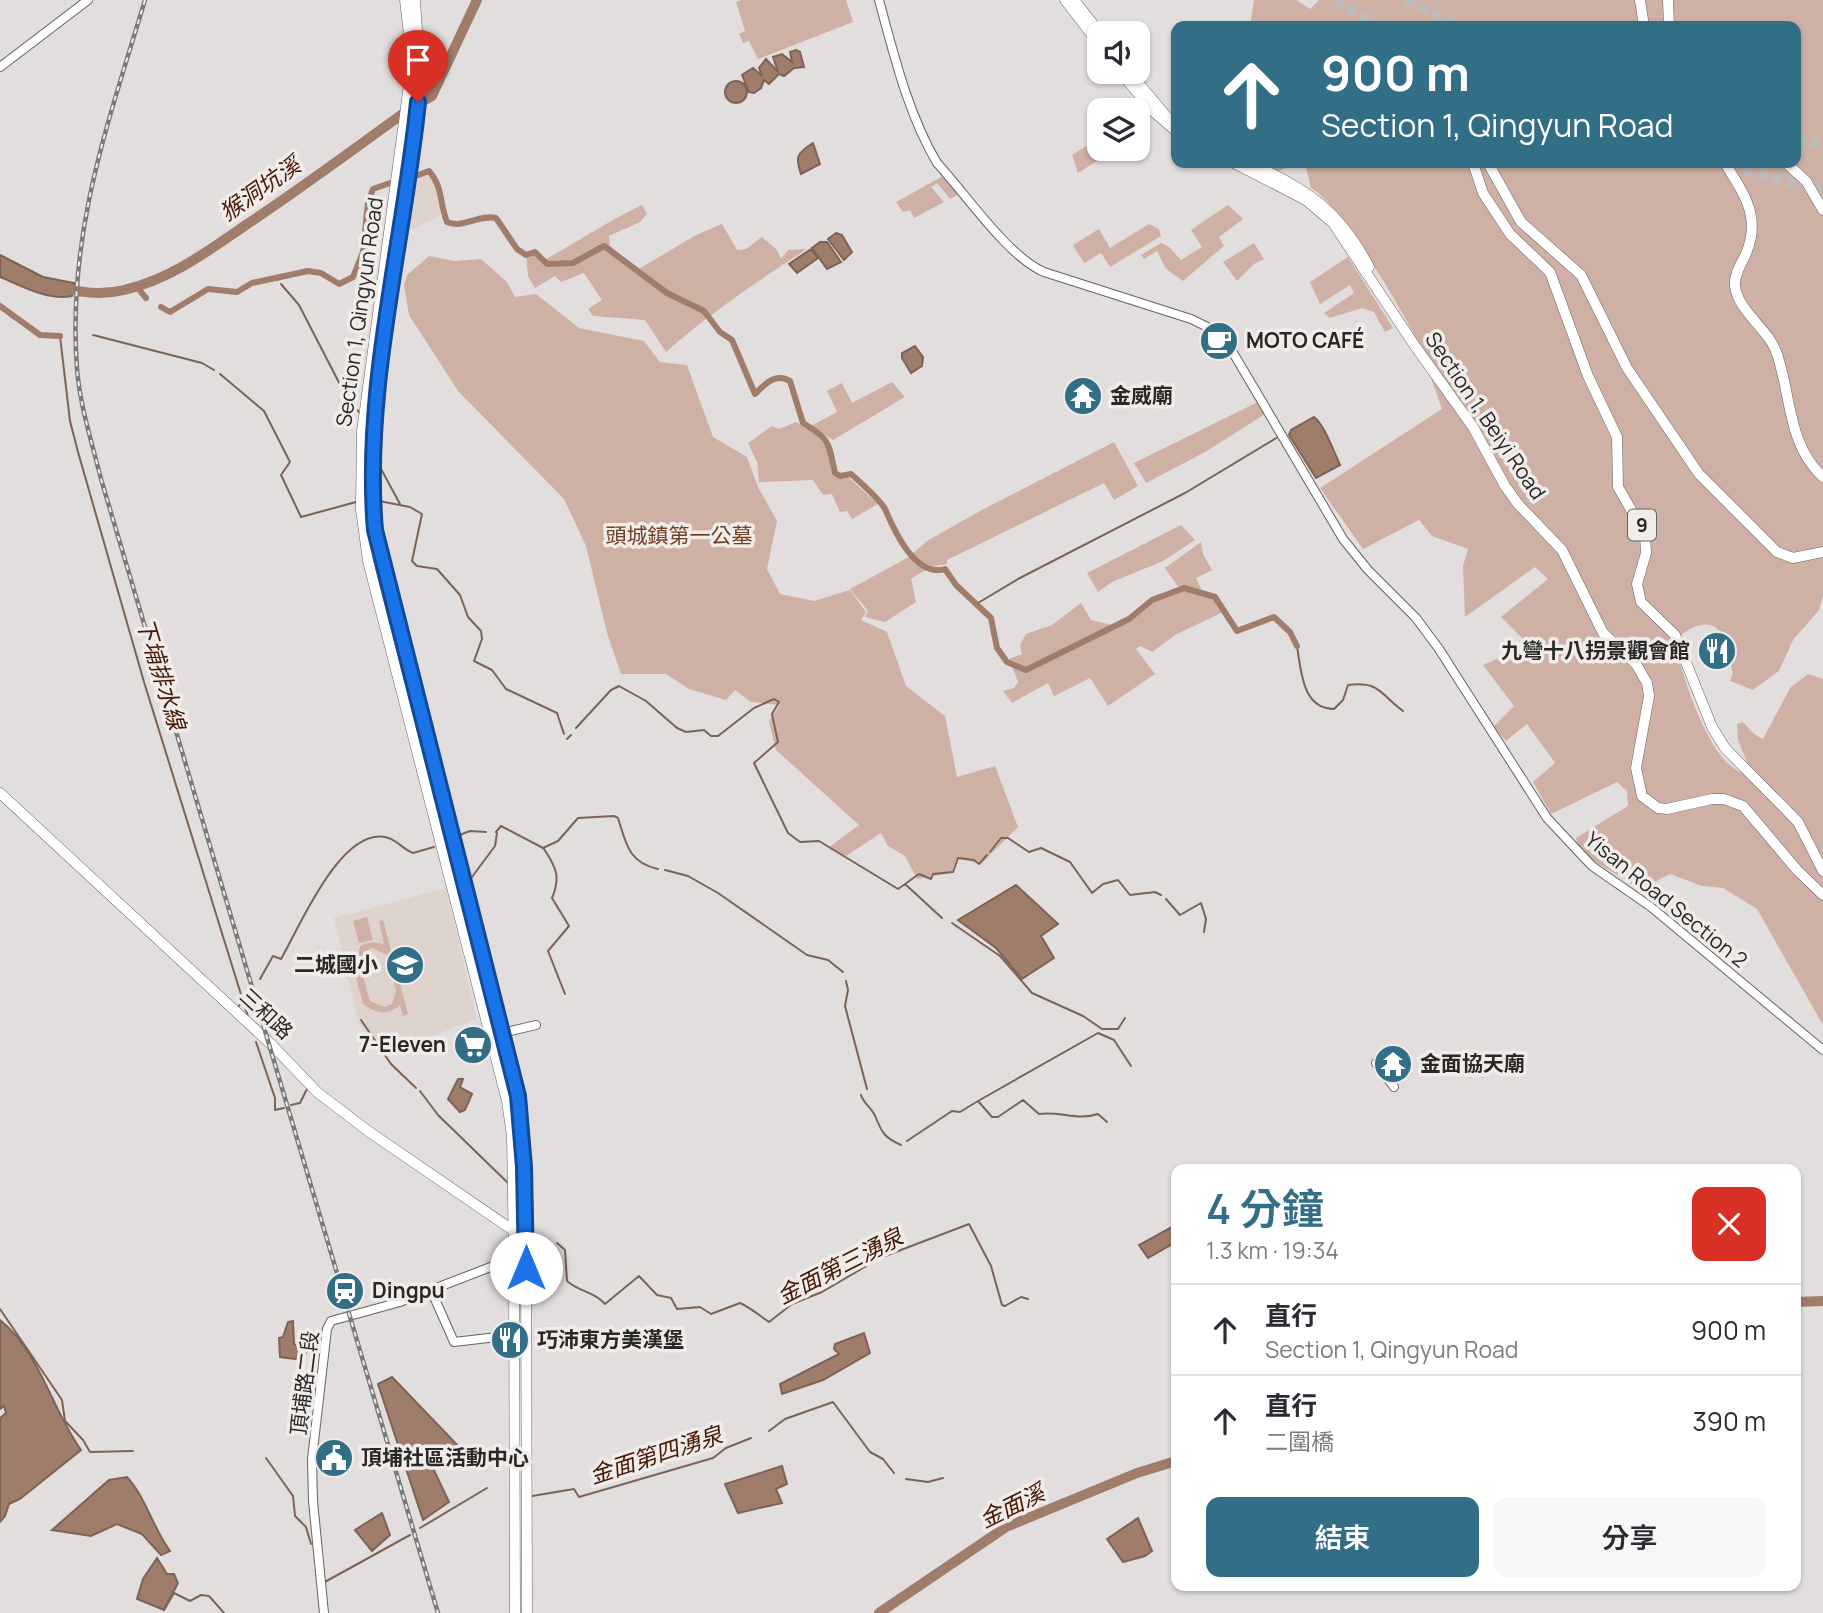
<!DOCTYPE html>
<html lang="zh-TW">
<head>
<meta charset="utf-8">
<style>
  :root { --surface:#fff; --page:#f7f7f7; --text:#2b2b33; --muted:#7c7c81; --line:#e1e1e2; --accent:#326e85 }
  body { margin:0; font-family:Manrope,"Noto Sans TC",sans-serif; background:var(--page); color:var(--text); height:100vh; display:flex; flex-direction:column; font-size:26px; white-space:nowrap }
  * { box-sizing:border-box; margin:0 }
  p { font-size:23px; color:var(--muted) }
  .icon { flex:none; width:38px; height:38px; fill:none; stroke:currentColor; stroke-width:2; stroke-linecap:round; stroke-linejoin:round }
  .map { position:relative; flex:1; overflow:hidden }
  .details { position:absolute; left:1171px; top:1164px; width:630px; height:427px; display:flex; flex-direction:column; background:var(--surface); border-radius:14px; box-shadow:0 2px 5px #0004 }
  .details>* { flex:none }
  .top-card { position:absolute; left:1171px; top:21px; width:630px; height:147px; border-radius:14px; box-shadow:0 2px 5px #0004; background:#326e85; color:#fff; overflow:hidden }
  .buttons { position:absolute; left:1087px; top:21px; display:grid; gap:14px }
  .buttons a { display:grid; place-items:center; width:63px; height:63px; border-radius:14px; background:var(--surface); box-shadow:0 2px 5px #0004; font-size:35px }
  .pin { position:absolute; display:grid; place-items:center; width:60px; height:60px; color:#fff; margin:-72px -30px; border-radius:50% 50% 50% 0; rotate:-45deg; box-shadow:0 0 7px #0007 }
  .pin .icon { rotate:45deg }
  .me { position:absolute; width:77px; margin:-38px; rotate:0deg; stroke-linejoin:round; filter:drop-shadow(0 0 5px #0008) }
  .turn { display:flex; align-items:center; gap:24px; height:147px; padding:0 35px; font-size:32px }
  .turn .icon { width:91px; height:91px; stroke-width:2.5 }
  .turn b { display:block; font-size:49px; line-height:60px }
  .round { display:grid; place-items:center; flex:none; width:74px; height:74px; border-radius:14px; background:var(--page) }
  .summary { display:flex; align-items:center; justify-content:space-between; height:119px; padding:0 35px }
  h1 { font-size:42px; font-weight:600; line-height:52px; color:var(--accent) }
  .action { display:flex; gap:14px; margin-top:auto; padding:14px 35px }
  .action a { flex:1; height:80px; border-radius:14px; background:var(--accent); color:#fff; font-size:28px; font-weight:600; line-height:80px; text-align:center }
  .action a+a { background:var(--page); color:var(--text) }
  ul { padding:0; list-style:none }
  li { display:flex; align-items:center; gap:21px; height:91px; padding:0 35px; border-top:2px solid var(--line) }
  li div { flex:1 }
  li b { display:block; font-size:26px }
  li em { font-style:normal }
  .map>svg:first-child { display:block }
</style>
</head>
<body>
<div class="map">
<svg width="1823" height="1613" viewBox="0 0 1823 1613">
  <rect width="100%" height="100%" fill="#e2dedd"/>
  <path fill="#ded2cd" d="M425,174L436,183L442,214L405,233L411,182Z
    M446,888L477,1019L383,1055L359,1023L334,918Z"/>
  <path fill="#ceb1a4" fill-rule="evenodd" d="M741,0H846L853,22L758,59L749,41L743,43L739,34L745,31L736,2Z
    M1254,0H1296L1310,9L1319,0H1823V595L1819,610L1793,640L1779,671L1753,690L1730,681C1736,669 1729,666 1727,655C1726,649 1727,643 1724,638C1712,612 1686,629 1673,642C1685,678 1706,758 1742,773L1749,767L1738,740L1737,724L1743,722L1754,734L1763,739L1790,688L1808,674L1823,679V1025L1757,909L1723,888L1702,886L1670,874L1641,889L1580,853L1576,838L1628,806L1627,791L1617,782L1551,814L1533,782L1555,763L1527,724L1506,741L1493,727L1514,706L1483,665L1529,645L1501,617L1548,579L1535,567L1465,617L1463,566L1468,549L1432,536L1419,520L1363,549L1320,488L1442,409C1434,387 1427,365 1418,343C1405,313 1337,201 1311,188L1306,167C1293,158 1289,169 1277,171L1261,163H1796V26H1287L1285,23L1250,26Z
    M1099,138V149H1116L1078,173L1072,155Z
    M943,176L959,194L950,199L937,183L931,187L944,202L914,218L910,210L903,212L896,202Z
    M642,205L647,214L640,222L609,236L610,246L639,269L696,235L722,224L737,250L746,249L762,237L777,250L781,259L788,250L807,249C758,281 711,312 666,352L645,320L593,316L588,309L602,300L584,273L561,282L555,276L535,288L528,276L526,252H534L546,259C579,241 608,221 642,205Z
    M1228,205L1243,219L1219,237L1224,246L1183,281L1166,269L1157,251L1144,259L1141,255L1161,243L1169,247L1181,260L1202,247L1191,230Z
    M1149,224L1159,229L1161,236L1110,267L1101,253L1084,263L1073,245L1099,229L1110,248Z
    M1254,243L1264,259L1254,264L1237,281L1223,262Z
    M429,256L454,261L481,259L507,282L515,297L536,294L579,328L644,341L660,362L687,365L713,437L747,457L758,487L777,521L767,569L780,594L814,601L850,590L866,612L861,620L887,632L906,686L945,716L957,777L995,766L1018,827L981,864L957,858L951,873L917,879L905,856L888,846L881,833L846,856L828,848L859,825L776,750L769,721L780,705L751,702L735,690L726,700L689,689L666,674H621L607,633L586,546L564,499L458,391L409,315L404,285L407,275Z
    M1348,257L1393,328L1385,332L1374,312L1362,308L1330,318L1324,313L1354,293L1350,285L1320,304L1310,282Z
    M892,382L905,397L833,440L811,426L837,412L827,391L842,383L852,403Z
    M1258,402L1265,414L1207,451L1146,483L1134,463Z
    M796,422C819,436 830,442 831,471L835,476L848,477L878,504L852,519L847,511L840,512L832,494L823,495L813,480L759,482L757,462L748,443L772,426L779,429Z
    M1114,442L1138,486L1114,500L1104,483L947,560V564L930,567L911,579L916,602L885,622L865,617L868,611L850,589L909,557L927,541L980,511Z
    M1181,525L1195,540L1163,561L1112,582L1098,592L1087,573Z
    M1201,542L1203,554L1212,570L1196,578L1204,595L1215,601L1223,612L1175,635L1152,652L1140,646L1136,649L1155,674L1108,706L1090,678L1054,696L1048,683L1012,703L1003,691L1014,688L1018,682L1009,659L1022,654L1020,645L1026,634L1052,625L1081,603L1091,620L1116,626L1132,619L1153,602L1181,591L1165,568Z
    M367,917L373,940L359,943L353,921Z
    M383,920L408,1014L403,1016L400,1005C387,1016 377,1014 363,1004L353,966L361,945L372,942L384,944L379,921ZM372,948L387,955L396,991L392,1004L385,1007L370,1001L359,962L366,951Z"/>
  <path fill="#a07c6a" stroke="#7c6356" stroke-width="2" d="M796,50L800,52L804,67L794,68L784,76L779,74L769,84L764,80L761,88L754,93L749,92L742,75L753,68L762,76L759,68L766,59L778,72L773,57L782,54L792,62L790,52Z
    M725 92a11 11 0 1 1 22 0a11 11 0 1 1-22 0Z
    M813,143L820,164L801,174C795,157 797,153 813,143Z
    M836,233L842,235L852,252L844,260L828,239Z
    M820,242H827L841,262L827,269L812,248Z
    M811,249L818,258L797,273L789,264Z
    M0,255L43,277L74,283L72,296C48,301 22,286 0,277Z
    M915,346L923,357L922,366L911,373L902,358V353Z
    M1314,417C1324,424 1334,452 1340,465L1316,478L1289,435L1291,430Z
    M1016,885L1058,924L1041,936L1054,958L1022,979L996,948L958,920Z
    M458,1079H463L460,1087L472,1094L465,1110L460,1112L448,1099Z
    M1172,1227L1176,1230V1242L1148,1258L1139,1245Z
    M0,1320C40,1352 52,1410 81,1450L20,1499L9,1504L5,1516L0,1522V1418L6,1413L4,1406L0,1409Z
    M293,1321L294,1344L307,1350L303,1360L280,1357L279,1338L283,1337L288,1322Z
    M864,1333L870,1353L823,1380L782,1394L780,1384L839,1354L834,1349L835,1344Z
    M392,1377L462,1450L432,1466L449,1502L423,1520L378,1384Z
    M782,1466L787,1484L776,1489L782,1503L738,1513L725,1484Z
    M127,1477C146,1498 153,1528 170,1551L161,1555L142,1534L117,1524L91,1536L52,1530L109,1480Z
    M382,1513L390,1535L372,1551L355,1530Z
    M1138,1518L1152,1551L1145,1556L1123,1562L1107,1539Z
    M157,1558L167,1574H174L178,1583L164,1610L137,1599L143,1579Z"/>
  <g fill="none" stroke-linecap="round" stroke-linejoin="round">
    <path stroke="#7c6356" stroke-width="2" d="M275,277L278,280
      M281,284L299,305L348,400L359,412
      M93,335L202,363L214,370
      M60,336L70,421L78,452L144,682L248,1017
      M220,374L264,411L290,462L281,475L301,517L356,502
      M381,451L380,467L400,504
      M379,501L410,507L422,514L412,561L417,566L437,569L460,595L468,617L481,631L482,639L474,661L492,670L506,689L557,713L564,734
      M978,603L1018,579L1185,493L1278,437
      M1297,646C1301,670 1302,709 1334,709L1343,700L1348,685C1380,681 1380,694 1403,711
      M576,728L611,690L619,686L646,701L677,728L686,732L704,730L711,736H718L754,708L774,699L779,702L772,714L778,742L754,763L788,833L800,842L819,841L898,889L919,874L931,879L933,874L953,872L958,858L974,860L979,864L987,855
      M567,739L571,735
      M496,832L501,826L543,848L558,841L578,818L614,816L618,818C626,844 629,863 658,869
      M457,836L470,831L486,832
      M544,849C556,867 561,877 552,898L569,926L548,951L565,994
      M990,852L1001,838H1008L1029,852L1041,848L1070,862L1092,893L1103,884L1118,880L1130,895L1155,892L1161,895
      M665,870L688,876L718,893L807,955L828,960L843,972
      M469,881L495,846L497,833
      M905,884L942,918
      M1166,899L1180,915L1201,903L1206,919L1204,932
      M952,923L1000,956L1032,993L1083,1016L1102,1029H1118L1125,1018
      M260,979L273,956L281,959C300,926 340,829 385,837C397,839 402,849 413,853L434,847
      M846,981L848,990L845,1006L867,1089
      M238,1007L242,1002
      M361,1020L391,1064L416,1088
      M256,1042L275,1098V1110L284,1108
      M420,1091L438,1115L508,1183
      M861,1095C863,1103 873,1109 876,1118C882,1133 885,1138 901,1145
      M978,1101L1098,1033L1114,1040L1131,1066
      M291,1105L300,1103L307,1089
      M907,1141L952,1111L960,1112L978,1101L992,1117H998L1023,1100L1039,1114C1060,1111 1078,1121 1098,1114L1107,1122
      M557,1243L565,1250L567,1281C579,1292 594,1291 605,1304L639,1276L657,1295L671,1298L677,1309L700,1307L711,1314L740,1303C751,1308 760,1316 769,1322L792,1304L822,1292L880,1258L969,1224L991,1266L1002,1305L1005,1306L1021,1297L1028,1299
      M0,1309L62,1400L65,1421L83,1440L90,1452L133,1451
      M769,1431L785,1419L833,1402L870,1452L883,1459L894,1473
      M266,1458L293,1496L295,1516L306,1527L311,1544
      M906,1479L928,1482L943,1478
      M532,1496L574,1489L579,1497L713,1458L726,1448L751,1438
      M420,1528L487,1488
      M323,1583L410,1535
      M164,1610L174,1593L190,1601L201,1595L209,1596L224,1613"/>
    <path stroke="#a07c6a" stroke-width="6" d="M413,177L429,171C443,187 439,201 447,222C463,229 479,214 496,218L517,249L526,255L535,252L547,264L573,263L604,246L667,293L704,311L720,332L732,340L755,394C765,384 776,372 790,381L803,423C831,440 828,442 835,473L840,476L851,474C858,480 882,502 885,509C894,530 915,578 945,569L956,585L991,618L997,648L1007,662L1026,670L1129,619L1152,600L1184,588L1215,597L1237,631L1274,617L1290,632L1297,646
      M137,287L146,298
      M0,306L40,335L60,336
      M161,307L170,312L208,289L237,292L252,283L308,271L321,273L339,284L353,277L363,252L368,202L373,189L390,183"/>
    <path stroke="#a07c6a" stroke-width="10" d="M61,287C81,293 104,295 124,290C171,279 208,251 246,225C303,187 357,147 412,107L432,96L477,0
      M1796,1302L1823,1301
      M879,1613L1006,1527L1137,1473L1176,1461"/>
    <path stroke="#bdbab9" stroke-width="10" stroke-dasharray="10 5" stroke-linecap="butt" d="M1335,0L1381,26
      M1405,0L1459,26
      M1796,139L1823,145
      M1714,163L1823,190"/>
    <defs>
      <path id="minor" d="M879,0C894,55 908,114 937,163C966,194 1007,256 1044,272L1191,319L1222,334L1343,539L1368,570L1416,618L1439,649L1547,818L1592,866L1651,907L1823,1050
        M0,67L88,0
        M502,1033L536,1025
        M1376,1063L1394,1087
        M431,1290L454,1342L515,1335
        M324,1613L313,1501L312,1459L327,1329L331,1321L400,1302L519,1256"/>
      <path id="major" d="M405,0L410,43L409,85L362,432L361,509L368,561L507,1101L512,1136L514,1258L515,1613
        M415,0L420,76L375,426L373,483L375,530L395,616L522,1119L526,1253L527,1613
        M1065,0L1099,44
        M1074,0L1100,33
        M1640,0L1644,26
        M1668,0L1669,26
        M1120,72L1154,112L1176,131
        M1129,72L1167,117
        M1234,163L1306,200L1333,223L1415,346L1473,427L1505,486L1518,504L1562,550L1603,633L1636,664L1647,683L1649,696L1636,768L1642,796L1658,808L1667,809L1712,799H1724L1743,806L1797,870L1823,895
        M1250,163C1307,189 1339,210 1369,267
        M1473,163L1483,193L1510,234L1550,272L1588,376L1617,437L1618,487L1645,534L1646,553L1637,584L1641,602L1675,635L1712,727L1725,748L1798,822L1823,871
        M1488,163L1521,222L1581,275L1627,368L1699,474L1777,552L1793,558L1823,552
        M1725,163C1745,196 1762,218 1745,256C1740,265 1734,276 1735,286C1738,312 1769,329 1777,354C1791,395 1788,446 1823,477
        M1786,163L1806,181L1823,210
        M0,793L272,1045L317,1092L368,1131L517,1233"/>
    </defs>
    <use href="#minor" stroke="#656261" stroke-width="10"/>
    <use href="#major" stroke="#656261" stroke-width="11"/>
    <use href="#minor" stroke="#fff" stroke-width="8"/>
    <use href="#major" stroke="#fff" stroke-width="10"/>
    <defs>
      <path id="rail" d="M145,0C107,126 67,235 77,369C80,406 92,443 101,479L438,1613"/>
    </defs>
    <use href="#rail" stroke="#7b7978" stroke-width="4.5"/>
    <use href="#rail" stroke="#efecea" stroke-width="2" stroke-dasharray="5" stroke-linecap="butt"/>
  </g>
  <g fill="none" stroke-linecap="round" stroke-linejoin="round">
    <defs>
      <path id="route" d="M418,102C404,242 363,388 375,530L518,1096L524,1167L526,1268"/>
    </defs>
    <use href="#route" stroke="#114b97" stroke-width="18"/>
    <use href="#route" stroke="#1a73e8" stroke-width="12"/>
  </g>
  <defs>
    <symbol id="cafe-disc" viewBox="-11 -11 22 22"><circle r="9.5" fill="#326e85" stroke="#efecea"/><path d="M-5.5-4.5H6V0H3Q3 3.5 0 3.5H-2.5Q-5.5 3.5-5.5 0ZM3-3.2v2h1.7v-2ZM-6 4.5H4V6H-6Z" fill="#fff"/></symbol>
    <symbol id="temple-disc" viewBox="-11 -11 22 22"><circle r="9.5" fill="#326e85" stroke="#efecea"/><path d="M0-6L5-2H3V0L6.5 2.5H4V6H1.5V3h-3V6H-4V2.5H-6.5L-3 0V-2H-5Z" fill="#fff"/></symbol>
    <symbol id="restaurant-disc" viewBox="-11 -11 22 22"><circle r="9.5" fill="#326e85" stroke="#efecea"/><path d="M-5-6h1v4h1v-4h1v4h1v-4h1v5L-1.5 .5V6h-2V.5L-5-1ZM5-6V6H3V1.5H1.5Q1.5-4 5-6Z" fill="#fff"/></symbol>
    <symbol id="school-disc" viewBox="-11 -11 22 22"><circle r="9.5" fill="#326e85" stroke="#efecea"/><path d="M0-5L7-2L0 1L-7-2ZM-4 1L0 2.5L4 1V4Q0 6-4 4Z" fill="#fff"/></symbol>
    <symbol id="supermarket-disc" viewBox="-11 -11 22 22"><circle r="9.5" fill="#326e85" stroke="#efecea"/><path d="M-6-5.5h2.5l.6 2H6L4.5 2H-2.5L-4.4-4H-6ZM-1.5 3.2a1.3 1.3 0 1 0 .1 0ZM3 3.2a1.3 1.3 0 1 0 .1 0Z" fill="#fff"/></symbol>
    <symbol id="station-disc" viewBox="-11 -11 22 22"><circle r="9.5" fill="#326e85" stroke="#efecea"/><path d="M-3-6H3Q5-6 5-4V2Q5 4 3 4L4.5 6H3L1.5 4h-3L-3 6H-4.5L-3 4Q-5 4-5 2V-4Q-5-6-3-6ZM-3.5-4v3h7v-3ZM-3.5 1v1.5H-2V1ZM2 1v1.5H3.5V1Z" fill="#fff"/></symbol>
    <symbol id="civic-disc" viewBox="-11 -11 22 22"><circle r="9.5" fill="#326e85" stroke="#efecea"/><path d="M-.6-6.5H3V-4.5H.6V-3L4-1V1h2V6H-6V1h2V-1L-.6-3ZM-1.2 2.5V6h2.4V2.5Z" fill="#fff"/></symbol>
  </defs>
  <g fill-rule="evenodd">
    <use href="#cafe-disc" x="1197" y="319" width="44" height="44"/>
    <use href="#temple-disc" x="1061" y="374" width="44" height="44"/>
    <use href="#restaurant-disc" x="1695" y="629" width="44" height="44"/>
    <use href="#school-disc" x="383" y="943" width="44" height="44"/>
    <use href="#supermarket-disc" x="451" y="1023" width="44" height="44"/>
    <use href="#temple-disc" x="1371" y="1042" width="44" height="44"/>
    <use href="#station-disc" x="323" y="1269" width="44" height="44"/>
    <use href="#restaurant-disc" x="488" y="1318" width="44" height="44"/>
    <use href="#civic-disc" x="312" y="1436" width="44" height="44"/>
  </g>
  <g text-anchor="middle" stroke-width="7" stroke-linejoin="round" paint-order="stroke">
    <rect fill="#efecea" stroke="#646362" stroke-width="2" x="1628" y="509.5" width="28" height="31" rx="5"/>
    <g font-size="19" font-weight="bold" fill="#292827">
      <text x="1642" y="532">9</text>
    </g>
    <g font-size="21" fill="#292827" stroke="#efecea">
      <text transform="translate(360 312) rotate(-82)" y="7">Section 1, Qingyun Road</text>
      <text transform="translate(1485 416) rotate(56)" y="7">Section 1, Beiyi Road</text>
      <text transform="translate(1666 900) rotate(39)" y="7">Yisan Road Section 2</text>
      <text transform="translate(266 1014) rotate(43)" y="7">三和路</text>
      <text transform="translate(305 1383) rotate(-83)" y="7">頂埔路二段</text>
    </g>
    <g font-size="21" font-weight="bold" fill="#292827" stroke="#efecea" text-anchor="start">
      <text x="1246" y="348">MOTO CAFÉ</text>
      <text x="1110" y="403">金威廟</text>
      <text x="1690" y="658" text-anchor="end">九彎十八拐景觀會館</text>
      <text x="378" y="972" text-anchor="end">二城國小</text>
      <text x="446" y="1052" text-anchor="end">7-Eleven</text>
      <text x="1420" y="1071">金面協天廟</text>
      <text x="372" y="1298">Dingpu</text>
      <text x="537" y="1347">巧沛東方美漢堡</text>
      <text x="361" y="1465">頂埔社區活動中心</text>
    </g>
    <g font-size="21" fill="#713e23" stroke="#efecea">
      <text x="679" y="543">頭城鎮第一公墓</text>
    </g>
    <g font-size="23" font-style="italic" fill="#481800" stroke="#efecea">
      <text transform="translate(260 189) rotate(-35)" y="8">猴洞坑溪</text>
      <text transform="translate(161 674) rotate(73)" y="8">下埔排水線</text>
      <text transform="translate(840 1266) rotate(-27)" y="8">金面第三湧泉</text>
      <text transform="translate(656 1455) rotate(-18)" y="8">金面第四湧泉</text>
      <text transform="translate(1012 1506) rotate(-26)" y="8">金面溪</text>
    </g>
  </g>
</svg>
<div class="buttons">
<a><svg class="icon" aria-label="sound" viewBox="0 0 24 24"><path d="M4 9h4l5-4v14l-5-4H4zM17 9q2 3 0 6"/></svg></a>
<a><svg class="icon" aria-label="layers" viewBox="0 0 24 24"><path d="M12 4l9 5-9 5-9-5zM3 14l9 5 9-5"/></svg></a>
</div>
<div class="pin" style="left:418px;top:102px;background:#d93025"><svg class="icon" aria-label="arrive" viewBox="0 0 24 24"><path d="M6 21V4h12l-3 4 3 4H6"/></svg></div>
<svg class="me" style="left:526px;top:1268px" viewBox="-20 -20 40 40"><circle r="19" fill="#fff"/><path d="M0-13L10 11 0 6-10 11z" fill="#1a73e8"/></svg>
<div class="top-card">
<div class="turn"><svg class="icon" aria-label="ahead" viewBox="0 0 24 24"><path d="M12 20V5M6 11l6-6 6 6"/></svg><div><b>900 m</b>Section 1, Qingyun Road</div></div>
</div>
<section class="details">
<div class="summary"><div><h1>4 分鐘</h1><p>1.3 km · 19:34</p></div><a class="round" style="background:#d93025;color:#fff"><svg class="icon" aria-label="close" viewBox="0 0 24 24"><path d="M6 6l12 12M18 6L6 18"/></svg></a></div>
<ul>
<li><svg class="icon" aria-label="ahead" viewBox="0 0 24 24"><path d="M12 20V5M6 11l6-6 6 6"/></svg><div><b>直行</b><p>Section 1, Qingyun Road</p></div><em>900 m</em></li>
<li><svg class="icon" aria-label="ahead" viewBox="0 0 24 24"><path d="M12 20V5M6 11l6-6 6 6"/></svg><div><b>直行</b><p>二圍橋</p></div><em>390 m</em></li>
</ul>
<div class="action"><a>結束</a><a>分享</a></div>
</section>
</div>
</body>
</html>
